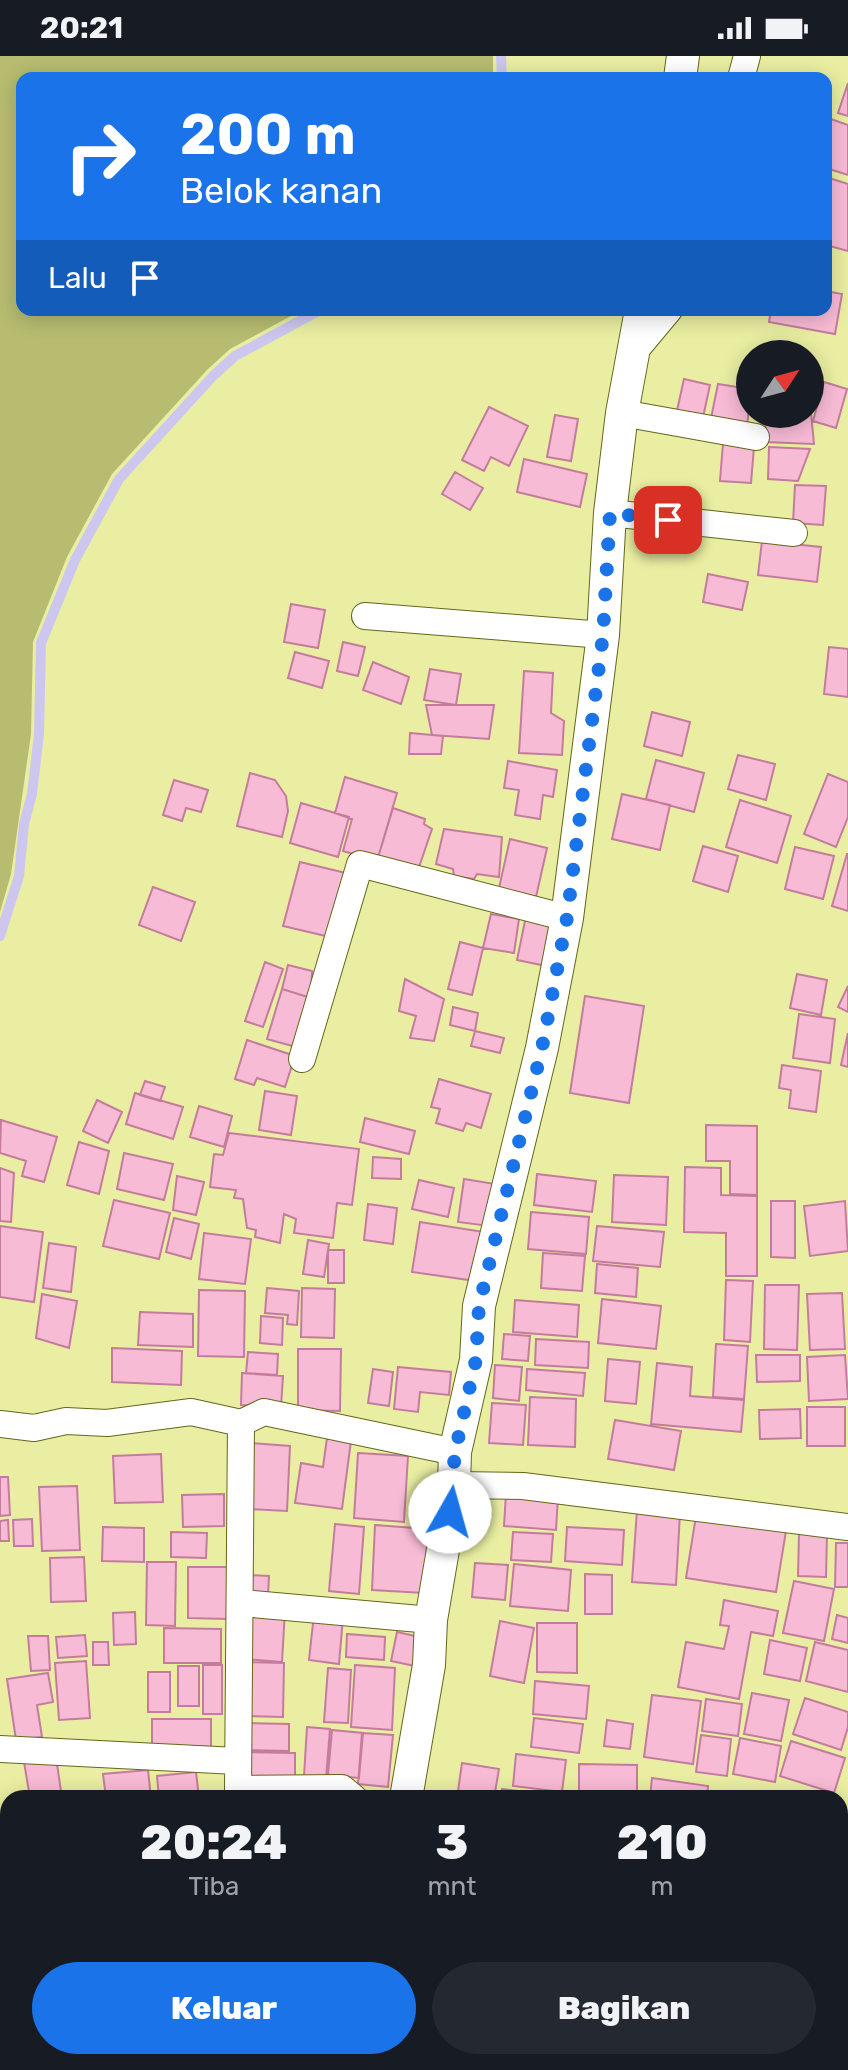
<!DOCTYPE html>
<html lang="id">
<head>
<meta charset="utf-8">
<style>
  :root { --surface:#171b24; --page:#242831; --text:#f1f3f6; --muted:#9ea1a6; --accent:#1a73e8 }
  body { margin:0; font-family:Rubik,sans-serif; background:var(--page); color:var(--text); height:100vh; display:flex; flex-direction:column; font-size:30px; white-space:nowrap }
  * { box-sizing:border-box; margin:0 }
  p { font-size:26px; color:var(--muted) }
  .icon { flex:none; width:44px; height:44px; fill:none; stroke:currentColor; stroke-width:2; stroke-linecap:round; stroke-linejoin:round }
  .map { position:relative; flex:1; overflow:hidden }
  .drawer { position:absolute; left:0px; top:1734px; width:848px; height:280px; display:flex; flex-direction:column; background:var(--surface); border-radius:24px 24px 0 0; box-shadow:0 4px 20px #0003 }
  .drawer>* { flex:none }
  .top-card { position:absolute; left:16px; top:16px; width:816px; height:244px; border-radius:16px; box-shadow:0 4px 20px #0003; background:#1a73e8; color:#fff; overflow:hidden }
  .needle { width:52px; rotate:54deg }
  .controls { position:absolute; left:736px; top:284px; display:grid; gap:16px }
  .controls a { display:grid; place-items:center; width:88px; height:88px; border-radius:50%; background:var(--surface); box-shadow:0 4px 20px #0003; font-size:40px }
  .pin { position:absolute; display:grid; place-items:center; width:68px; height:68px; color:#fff; margin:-34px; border-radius:16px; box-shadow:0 4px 12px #0006 }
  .me { position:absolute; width:88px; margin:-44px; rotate:7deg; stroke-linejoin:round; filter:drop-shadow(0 0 6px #0008) }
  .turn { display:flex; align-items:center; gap:28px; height:168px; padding:0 32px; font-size:36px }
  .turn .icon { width:104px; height:104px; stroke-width:2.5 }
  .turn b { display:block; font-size:56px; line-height:68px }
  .then { display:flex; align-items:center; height:76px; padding:0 32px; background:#0003; gap:16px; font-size:30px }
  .eta { display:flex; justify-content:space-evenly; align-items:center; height:136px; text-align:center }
  .eta b { font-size:48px; font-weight:800; line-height:56px }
  .cta { display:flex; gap:16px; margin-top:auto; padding:16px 32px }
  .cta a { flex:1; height:92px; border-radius:48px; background:var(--accent); color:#fff; font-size:32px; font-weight:800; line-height:92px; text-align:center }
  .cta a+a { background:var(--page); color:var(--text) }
  .status { display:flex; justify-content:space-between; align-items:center; height:56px; padding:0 40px; background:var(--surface); direction:ltr }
  .status svg { height:22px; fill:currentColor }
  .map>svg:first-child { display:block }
</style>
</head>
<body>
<div class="status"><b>20:21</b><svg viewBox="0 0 49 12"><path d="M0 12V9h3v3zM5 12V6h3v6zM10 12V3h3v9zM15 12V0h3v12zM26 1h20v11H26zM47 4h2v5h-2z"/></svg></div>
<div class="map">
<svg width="848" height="2014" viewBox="0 0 848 2014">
  <rect width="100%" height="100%" fill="#e9eea2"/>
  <path fill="#b7bc71" d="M0,0H493V22H22V254H302L230,293L207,314L112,418L67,501L33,586L31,678L11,818L0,856Z"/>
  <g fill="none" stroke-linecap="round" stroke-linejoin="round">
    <path stroke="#cdc7f0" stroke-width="10" d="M501,0L502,22
      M0,880L19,820L24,768L32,738L39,678L41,587L75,504L119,423L213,320L235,300L320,254"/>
  </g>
  <path fill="#f8bbd5" stroke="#c47c9d" stroke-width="2" d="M848,27V60L838,57Z
    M828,62L848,69V119L826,112Z
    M826,121L848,128V195L826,189Z
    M826,235L842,238L835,278L769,266L771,254H826Z
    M684,323L710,329L702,366L676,359Z
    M824,326L847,333L836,372L813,365Z
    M718,328L750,333L747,375L710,367Z
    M810,347L814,388L765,386L766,358H810Z
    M489,351L528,370L509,410L491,401L484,415L462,404Z
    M555,359L578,363L571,405L547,401Z
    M723,387L754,391L751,427L720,425Z
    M769,391L810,393L798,425L768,423Z
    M524,403L587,418L580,451L517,436Z
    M455,416L483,432L470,454L442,438Z
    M795,429L826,430L823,469L793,467Z
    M762,485L821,491L817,526L758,519Z
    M708,518L748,526L742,554L703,546Z
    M291,548L325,554L318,592L284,586Z
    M343,586L365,591L358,620L337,615Z
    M829,591L848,593V641L824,638Z
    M295,596L329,605L322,632L288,622Z
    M373,606L409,621L401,648L363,634Z
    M430,613L461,618L456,649L424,644Z
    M524,615L553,617L551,657L564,665L562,699L519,697Z
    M426,649H494L489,683L432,679Z
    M652,656L690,666L682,700L644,690Z
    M410,677L443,680L441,698H409Z
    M738,699L775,708L766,744L728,733Z
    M656,704L704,717L694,756L646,743Z
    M508,705L557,714L553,741L543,739L540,763L515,759L519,734L504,732Z
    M250,717L275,724L286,740L288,755L282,781L237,770Z
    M828,718L848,726V761L836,791L804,778Z
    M345,721L397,737L377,805L343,795L352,763L335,757Z
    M174,724L208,734L201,756L186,752L182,765L163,759Z
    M622,738L670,749L660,794L612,783Z
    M740,744L791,760L777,807L726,791Z
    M301,747L349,761L338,801L290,787Z
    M393,752L425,763L424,768L432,773L417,817L377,805Z
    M444,773L502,781L499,821L477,818L474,823L454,820L453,813L436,808Z
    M510,783L547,792L536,841L499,832Z
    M703,790L738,800L728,836L693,825Z
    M795,791L834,800L823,843L785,833Z
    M847,798H848V855L832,850Z
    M300,806L350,818L330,881L283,870Z
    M153,831L195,846L181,885L139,869Z
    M491,858L519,863L514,897L483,892Z
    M526,860L561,867L551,911L517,904Z
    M460,886L483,892L472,939L448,933Z
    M265,906L283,913L263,971L245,965Z
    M288,909L312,915L311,942L282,933Z
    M797,918L827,924L821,959L790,952Z
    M405,923L444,943L434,985L410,982L416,960L399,955Z
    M848,930V956L838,951Z
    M282,933L311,942L296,991L267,983Z
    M585,940L644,950L629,1047L570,1037Z
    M453,951L478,957L475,975L450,969Z
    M799,958L835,963L830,1007L793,1002Z
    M475,975L504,982L500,997L471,990Z
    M848,977V1011L841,1009Z
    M247,984L295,1000L285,1031L257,1022L254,1029L235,1023Z
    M782,1009L821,1015L816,1056L789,1052L791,1034L779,1032Z
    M439,1023L491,1038L481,1072L466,1067L463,1075L436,1067L440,1053L431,1051Z
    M145,1025L165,1031L160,1045L140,1039Z
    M265,1035L297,1040L291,1079L259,1074Z
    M135,1037L183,1051L173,1083L126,1068Z
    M97,1044L122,1056L108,1087L83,1075Z
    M199,1050L232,1060L224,1091L190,1081Z
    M365,1062L415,1075L409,1098L360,1086Z
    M1,1064L57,1081L44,1126L22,1120L26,1105L0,1097Z
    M706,1069L757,1070V1139L730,1138V1105H706Z
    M229,1077L359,1093L352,1149L337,1147L333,1182L294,1177L296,1163L284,1158L280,1187L255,1181L256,1174L247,1172L243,1143L234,1142L236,1134L210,1131L214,1098L223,1099Z
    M79,1086L109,1095L99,1138L67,1129Z
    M124,1097L173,1108L164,1144L117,1133Z
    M373,1101L401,1103V1123L372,1122Z
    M685,1111L721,1112V1139L757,1140V1220H726V1177L684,1176Z
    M0,1112L14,1117L11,1166L0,1165Z
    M537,1118L596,1125L592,1156L534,1149Z
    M614,1119L668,1121L666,1169L612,1166Z
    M177,1120L204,1126L196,1159L173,1154Z
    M464,1123L495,1128L489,1170L458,1166Z
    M419,1124L454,1132L448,1161L412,1153Z
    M114,1144L170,1157L159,1203L103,1190Z
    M771,1145H795V1202L771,1201Z
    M845,1145L848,1195L810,1200L804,1150Z
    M368,1148L397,1152L393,1188L364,1184Z
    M531,1156L589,1161L586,1198L528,1193Z
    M174,1162L199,1168L191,1203L166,1196Z
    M420,1166L484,1176L476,1225L412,1216Z
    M0,1170L43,1176L34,1246L0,1241Z
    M597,1170L664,1176L660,1211L593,1205Z
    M204,1177L251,1183L245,1228L199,1223Z
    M308,1184L329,1188L324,1221L303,1218Z
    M49,1187L76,1191L71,1236L43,1232Z
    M328,1194H344V1227H328Z
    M543,1197L585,1200L582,1235L541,1232Z
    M597,1208L638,1212L636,1241L595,1237Z
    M726,1224L753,1225L750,1286L724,1284Z
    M765,1229H799L797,1294L764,1293Z
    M267,1232L299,1235L297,1269L287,1268L288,1259L265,1257Z
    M302,1232L335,1233L334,1282L301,1281Z
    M199,1234L245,1235L244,1301L198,1300Z
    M842,1237L845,1293L810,1294L807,1238Z
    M42,1238L77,1245L69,1292L36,1282Z
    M602,1243L661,1250L656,1293L598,1287Z
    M515,1244L579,1249L577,1281L513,1276Z
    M140,1256L193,1258V1291L138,1289Z
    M261,1260L283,1262L282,1289L260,1287Z
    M504,1278L530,1280L528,1305L502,1303Z
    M536,1283L589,1286L588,1312L535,1309Z
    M716,1288L748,1290L744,1343L713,1341Z
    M112,1292L182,1295L181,1329L112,1326Z
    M298,1293H341L340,1355L298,1354Z
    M248,1296L278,1298L277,1319L246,1317Z
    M756,1299H800V1325L757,1326Z
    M845,1299L848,1343L809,1345L807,1301Z
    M608,1303L640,1306L636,1348L605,1345Z
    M657,1307L692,1311L690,1340L744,1344L741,1376L651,1368Z
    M495,1309L522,1311L519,1345L493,1342Z
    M398,1311L451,1316L449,1339L420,1336L418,1356L394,1353Z
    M373,1313L393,1316L389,1350L368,1347Z
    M527,1313L585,1317L583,1340L526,1334Z
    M242,1317L283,1320L281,1351L241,1349Z
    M530,1341L576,1343L575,1391L528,1389Z
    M492,1347L526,1349L523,1389L489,1387Z
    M807,1351H845V1390H807Z
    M800,1353L801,1382L760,1383L759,1354Z
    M615,1364L681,1375L674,1414L608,1403Z
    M327,1382L351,1385L342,1453L295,1447L301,1407L323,1411Z
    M250,1387L290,1390L287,1455L247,1453Z
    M358,1397L408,1400L404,1466L354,1462Z
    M161,1398L163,1446L115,1447L113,1400Z
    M0,1421H8L10,1459L0,1460Z
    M77,1430L80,1494L42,1495L39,1431Z
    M506,1437L558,1441L556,1474L504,1470Z
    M224,1438V1470L183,1471L182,1439Z
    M637,1454L680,1457L676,1529L632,1526Z
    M696,1460L786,1475L776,1536L686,1522Z
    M32,1463L33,1490H14L13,1464Z
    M8,1464L9,1485H0V1465Z
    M335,1468L364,1471L359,1538L329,1535Z
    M375,1469L428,1473L424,1537L372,1534Z
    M103,1471L144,1472V1506L102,1505Z
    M567,1471L624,1474L622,1509L565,1505Z
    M171,1476L207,1477L206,1502L171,1501Z
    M513,1476L553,1478L551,1506L511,1504Z
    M799,1477L827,1478L826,1521L798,1520Z
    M836,1487H848V1531H835Z
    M84,1501L86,1545L51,1546L50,1502Z
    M147,1506H176L175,1570L146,1569Z
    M475,1507L508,1509L505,1544L472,1541Z
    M514,1508L571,1514L568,1555L510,1550Z
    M188,1511H229L228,1563L188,1562Z
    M585,1518L612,1519V1558H585Z
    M248,1519L269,1520L268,1540L247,1539Z
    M794,1525L834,1533L824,1585L783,1577Z
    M724,1544L778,1555L773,1580L751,1576L739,1643L678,1631L686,1586L724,1593L729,1570L720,1569Z
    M247,1552L285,1554L282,1606L245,1603Z
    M135,1556L136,1588L114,1589L113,1557Z
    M314,1558L343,1561L339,1608L309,1604Z
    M837,1559L848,1562V1587L832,1583Z
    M500,1565L534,1572L524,1627L490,1620Z
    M537,1567H577V1617L537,1616Z
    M164,1572L221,1573V1607H164Z
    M397,1576L420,1581L415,1610L391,1605Z
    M347,1578L385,1581L384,1604L346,1601Z
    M85,1579L87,1600L58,1602L56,1581Z
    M28,1580H48L50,1614L31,1615Z
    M770,1584L807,1592L800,1625L764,1618Z
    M93,1586H108L109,1609H93Z
    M815,1586L848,1594V1636L806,1625Z
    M86,1605L90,1662L59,1664L55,1607Z
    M248,1606L284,1607L283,1661L247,1660Z
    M203,1609H222V1658H203Z
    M355,1609L395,1612L392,1674L351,1671Z
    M178,1610H199V1650H178Z
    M328,1612L351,1614L348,1667L324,1666Z
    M148,1616H170V1656H148Z
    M48,1617L53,1646L37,1649L42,1681L16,1684L7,1623Z
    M535,1625L589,1630L586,1663L533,1658Z
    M752,1637L789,1644L781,1685L744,1678Z
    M652,1639L701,1645L693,1708L644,1701Z
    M805,1642L848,1656V1671L841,1694L793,1678Z
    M706,1643L742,1648L738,1680L702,1675Z
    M534,1662L583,1668L579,1697L531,1691Z
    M152,1663H211V1695H152Z
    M607,1664L633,1668L630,1693L604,1690Z
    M246,1667L289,1668V1695L246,1694Z
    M307,1671L330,1673L326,1722L304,1720Z
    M332,1674L363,1677L359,1722L328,1719Z
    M362,1677L393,1679L388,1731L358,1728Z
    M701,1679L731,1683L727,1720L696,1716Z
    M740,1682L781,1690L775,1726L733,1718Z
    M791,1685L845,1702L834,1737L780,1720Z
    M246,1696L295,1697V1726L245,1725Z
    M516,1698L566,1704L562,1736L513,1730Z
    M56,1701L62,1742H30L24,1706Z
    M462,1707L499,1713L494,1742H457Z
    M579,1708L637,1709V1742H579Z
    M148,1714L151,1742H106L103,1718Z
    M196,1716L199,1742H159L157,1720Z
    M652,1722L708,1730L707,1742H650Z
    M502,1733L568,1741V1742H501Z
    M366,1735L396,1741V1742H365Z
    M840,1942H848V1991L840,1992Z
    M265,2006H312V2014H265Z
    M415,2006H491L490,2014H414Z
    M566,2006H600L599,2014H565Z
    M612,2006H650L648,2014H610Z"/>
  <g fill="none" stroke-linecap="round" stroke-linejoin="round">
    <defs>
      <path id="minor" d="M741,22L747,0
        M634,296L669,254
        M622,357L756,381
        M610,457L794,477
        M365,560L603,579
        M302,1003L360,808L567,862
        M241,1367L238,1733L342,1732L354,1742
        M0,1368L34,1372L66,1365L107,1367L191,1356L241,1367L264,1356L455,1396
        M454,1429L523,1430L848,1471
        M242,1547L431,1564
        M0,1693L237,1705
        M0,1775L8,1812
        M840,1932L848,1933
        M670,2006L678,2014"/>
      <path id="tertiary" d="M680,22L683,0
        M406,1742L429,1609L431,1564L454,1429L455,1396L476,1304L479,1250L542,992L567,862L603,579L610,457L622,357L641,254
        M347,2014L348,2006"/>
    </defs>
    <use href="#minor" stroke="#64671a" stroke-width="28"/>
    <use href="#tertiary" stroke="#64671a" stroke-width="34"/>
    <use href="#minor" stroke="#fff" stroke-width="26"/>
    <use href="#tertiary" stroke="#fff" stroke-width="32"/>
  </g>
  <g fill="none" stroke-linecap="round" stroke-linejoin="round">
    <path stroke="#1a73e8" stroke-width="14" stroke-dasharray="0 25.2" d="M450,1456L455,1396L476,1304L479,1250L542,992L567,862L603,579L610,457L668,464"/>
  </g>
</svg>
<div class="controls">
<a><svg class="needle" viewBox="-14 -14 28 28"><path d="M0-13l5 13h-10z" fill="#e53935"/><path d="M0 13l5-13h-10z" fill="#9ea1a6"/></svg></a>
</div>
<div class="pin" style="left:668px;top:464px;background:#d93025"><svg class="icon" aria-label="arrive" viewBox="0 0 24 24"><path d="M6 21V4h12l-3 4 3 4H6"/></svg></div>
<svg class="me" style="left:450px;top:1456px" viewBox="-20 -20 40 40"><circle r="19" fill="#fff"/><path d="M0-13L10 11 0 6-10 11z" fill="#1a73e8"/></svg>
<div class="top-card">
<div class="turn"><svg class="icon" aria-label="right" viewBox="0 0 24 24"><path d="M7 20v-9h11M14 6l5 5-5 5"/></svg><div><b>200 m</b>Belok kanan</div></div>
<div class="then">Lalu<svg class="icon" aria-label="arrive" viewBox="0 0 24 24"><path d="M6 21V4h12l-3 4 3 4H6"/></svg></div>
</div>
<section class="drawer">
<div class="eta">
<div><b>20:24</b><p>Tiba</p></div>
<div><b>3</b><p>mnt</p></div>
<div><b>210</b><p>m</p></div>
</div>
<div class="cta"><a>Keluar</a><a>Bagikan</a></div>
</section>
</div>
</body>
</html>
